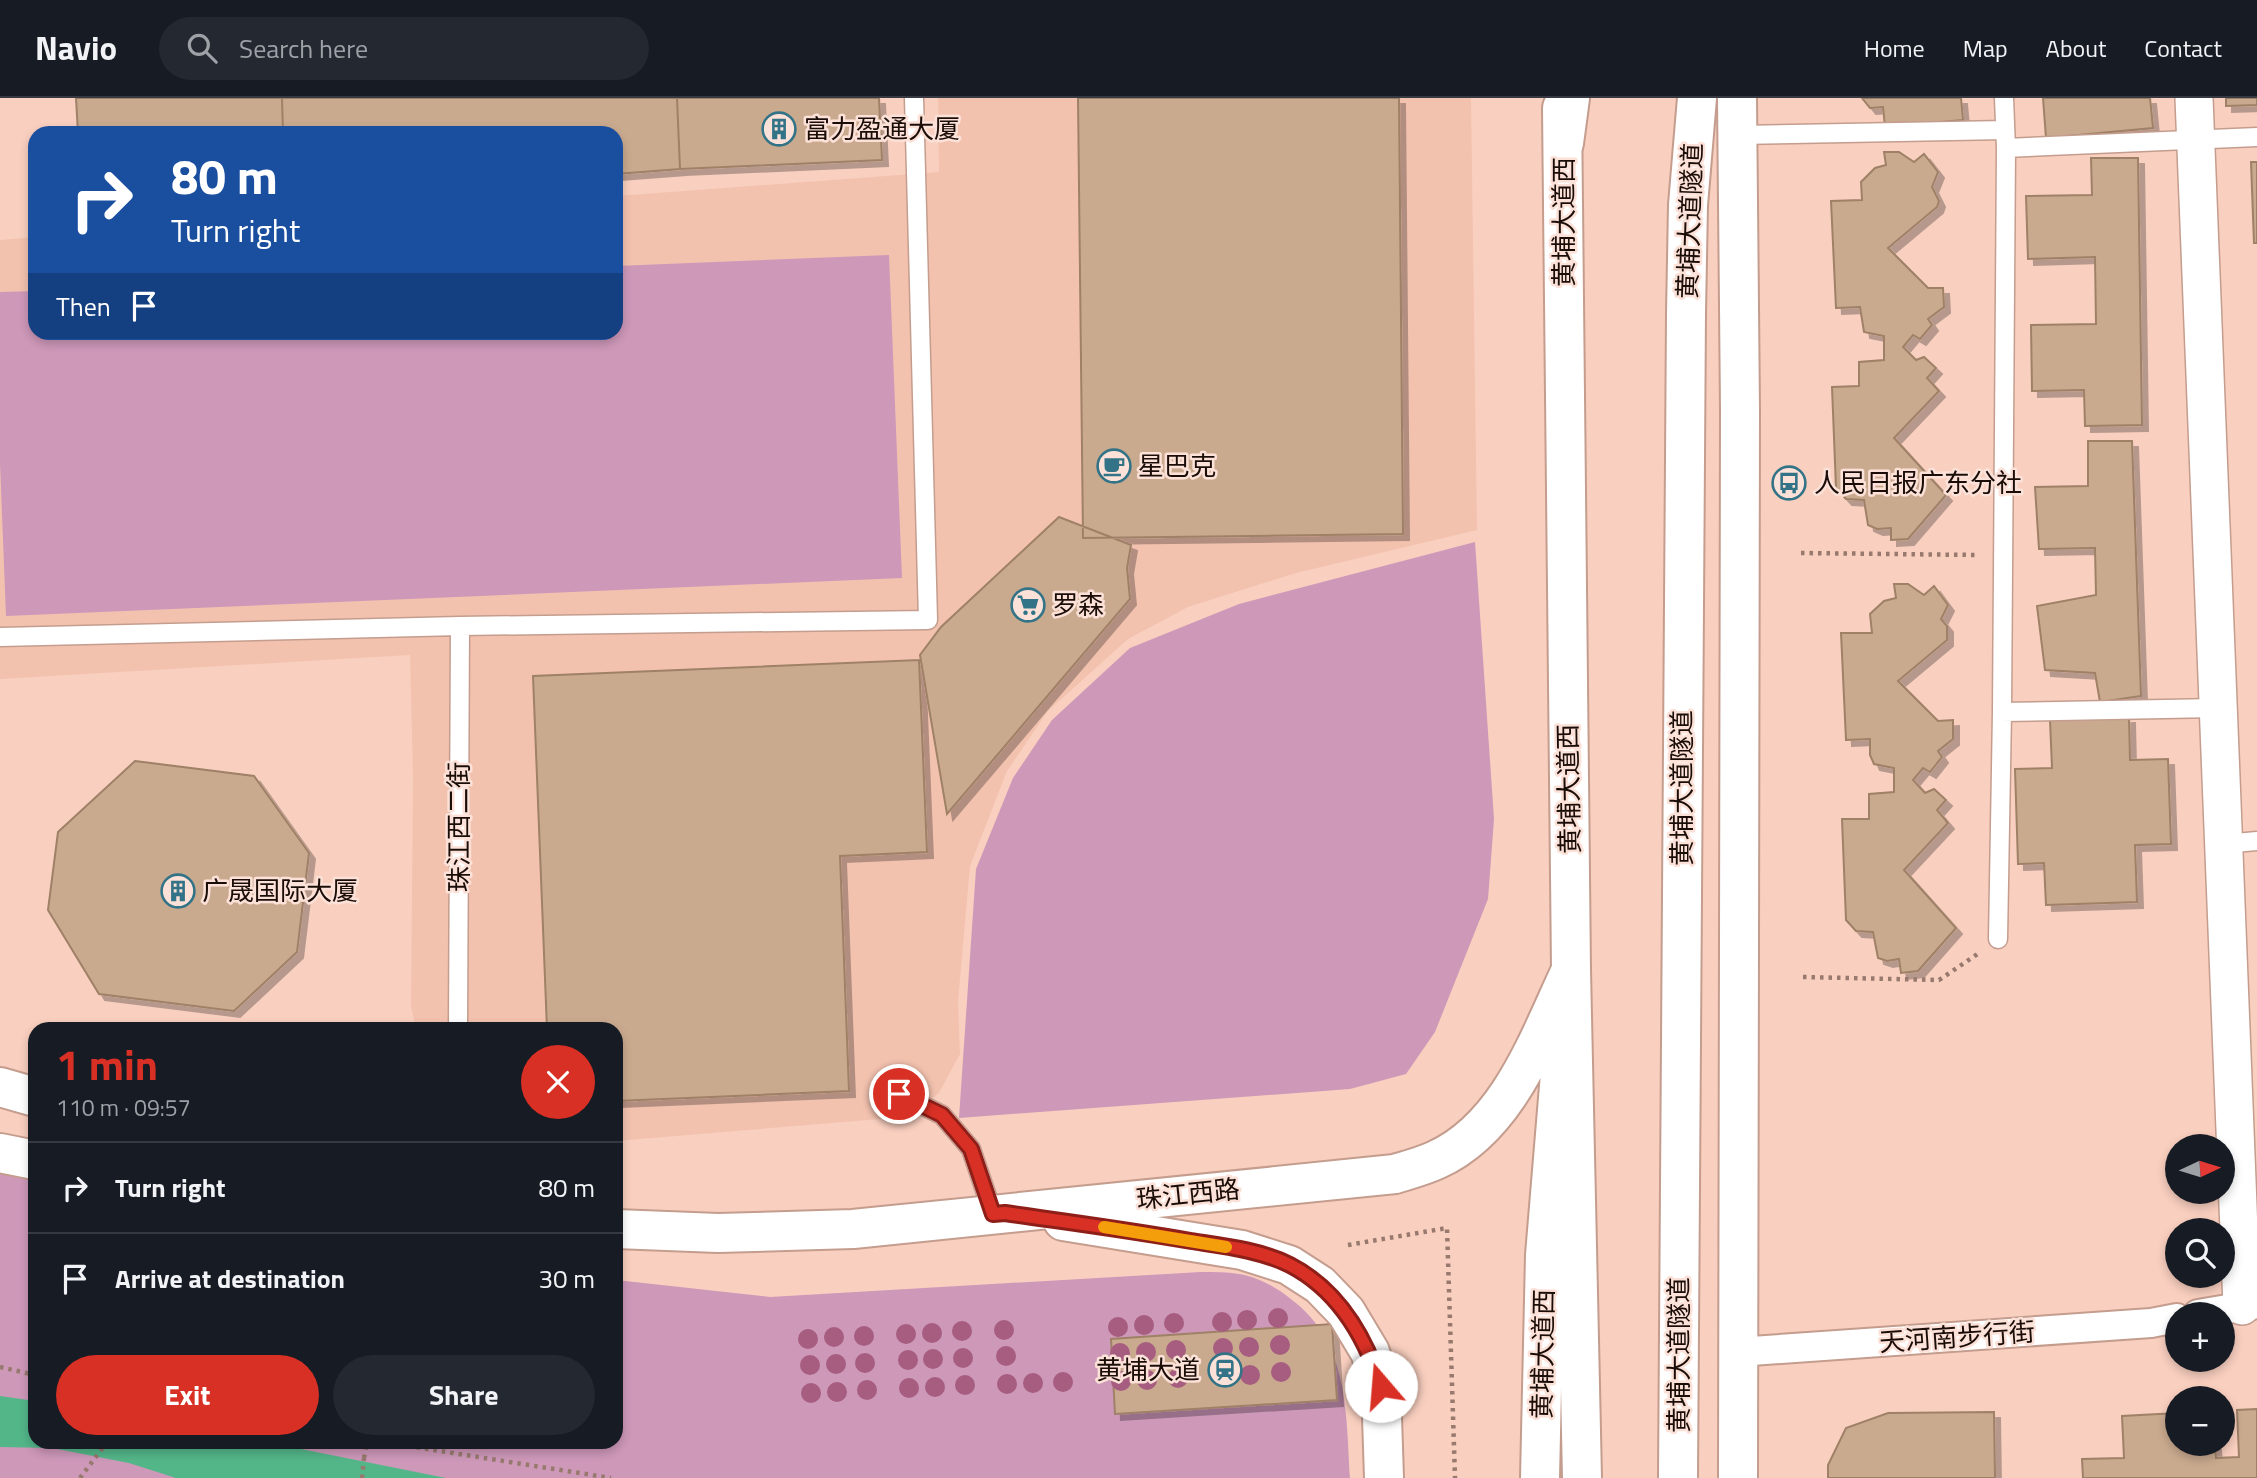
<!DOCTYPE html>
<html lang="en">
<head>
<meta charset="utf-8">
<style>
  :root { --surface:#171b24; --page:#242831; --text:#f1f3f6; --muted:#9ea1a6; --line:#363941; --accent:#d93025 }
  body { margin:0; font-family:"Titillium Web","Noto Sans SC",sans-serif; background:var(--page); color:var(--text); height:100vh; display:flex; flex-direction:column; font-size:26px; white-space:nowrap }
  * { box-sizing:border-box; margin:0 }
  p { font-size:23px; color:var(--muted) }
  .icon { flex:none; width:38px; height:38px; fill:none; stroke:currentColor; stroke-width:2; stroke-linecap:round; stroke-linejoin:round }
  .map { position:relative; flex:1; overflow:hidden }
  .details { position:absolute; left:28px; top:924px; width:595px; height:427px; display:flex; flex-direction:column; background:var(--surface); border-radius:21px; box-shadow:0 4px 10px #0003 }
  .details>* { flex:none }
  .guide { position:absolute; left:28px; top:28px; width:595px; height:214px; border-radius:21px; box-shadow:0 4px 10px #0003; background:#1a4fa0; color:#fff; overflow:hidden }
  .needle { width:46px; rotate:86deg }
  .fabs { position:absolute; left:2165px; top:1036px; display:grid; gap:14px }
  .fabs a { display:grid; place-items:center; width:70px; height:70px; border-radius:50%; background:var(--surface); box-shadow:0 4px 10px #0003; font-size:35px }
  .pin { position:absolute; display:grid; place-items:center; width:60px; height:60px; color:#fff; margin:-30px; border:4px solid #fff; border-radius:50%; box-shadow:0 2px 7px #0007 }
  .me { position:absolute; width:77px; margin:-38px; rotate:342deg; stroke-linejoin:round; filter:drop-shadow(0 0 5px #0008) }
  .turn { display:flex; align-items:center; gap:24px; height:147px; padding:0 28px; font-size:32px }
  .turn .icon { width:91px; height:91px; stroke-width:2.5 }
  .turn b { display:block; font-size:49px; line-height:60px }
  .then { display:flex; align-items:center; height:66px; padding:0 28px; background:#0003; gap:14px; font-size:26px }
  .round { display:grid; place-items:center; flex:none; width:74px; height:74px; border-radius:37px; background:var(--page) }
  .overview { display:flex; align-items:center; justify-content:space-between; height:119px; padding:0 28px }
  h1 { font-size:42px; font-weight:700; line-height:52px; color:var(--accent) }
  .cta { display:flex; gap:14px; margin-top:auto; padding:14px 28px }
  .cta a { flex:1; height:80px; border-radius:42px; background:var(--accent); color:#fff; font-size:28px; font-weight:700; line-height:80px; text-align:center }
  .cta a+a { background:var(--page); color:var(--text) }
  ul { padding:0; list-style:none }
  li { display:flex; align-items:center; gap:21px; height:91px; padding:0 28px; border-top:2px solid var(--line) }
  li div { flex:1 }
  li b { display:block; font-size:26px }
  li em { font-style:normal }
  header { display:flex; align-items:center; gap:42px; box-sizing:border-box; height:98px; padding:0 35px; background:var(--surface); border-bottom:2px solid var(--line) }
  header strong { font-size:33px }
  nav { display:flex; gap:38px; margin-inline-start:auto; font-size:24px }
  .search { width:490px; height:63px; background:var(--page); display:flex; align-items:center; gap:18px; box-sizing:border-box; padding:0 24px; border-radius:38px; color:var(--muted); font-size:26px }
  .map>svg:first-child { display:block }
</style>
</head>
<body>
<header>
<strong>Navio</strong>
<div class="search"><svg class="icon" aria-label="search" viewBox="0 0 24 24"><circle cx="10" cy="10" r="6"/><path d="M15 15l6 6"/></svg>Search here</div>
<nav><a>Home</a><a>Map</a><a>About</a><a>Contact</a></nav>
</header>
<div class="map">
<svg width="2257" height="1380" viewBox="0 0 2257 1380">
  <defs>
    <filter id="shadow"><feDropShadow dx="6" dy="6" stdDeviation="0" flood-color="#0004"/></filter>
  </defs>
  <rect width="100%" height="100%" fill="#f9cfbf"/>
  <path fill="#f3c2af" d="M938,0H1471L1477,432L1296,475L1188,509L1128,541L1048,613L1007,673L970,768L958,904L960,956L939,995L904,1019L616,1043V931H416L411,908L413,679L410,557L0,581V142L35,139V234H616V98L939,74Z"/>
  <path fill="#ce98b9" d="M889,157L902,480L6,518L0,365V194L35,193V234H616V168Z
    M1475,444L1494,721L1488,801L1435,934L1406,976L1350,991L959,1020L976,771L1013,680L1052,622L1130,550L1239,506Z
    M0,1037L35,1048V1344H616V1182L770,1199L1201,1174C1214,1174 1227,1174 1239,1176C1258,1179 1278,1190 1292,1202C1349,1245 1346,1315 1350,1380H0Z"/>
  <path fill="#53b689" d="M0,1298L35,1303V1344H266L446,1380H176L129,1365L52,1350L0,1349Z"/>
  <path fill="#caaa8f" stroke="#9f8167" stroke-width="2" filter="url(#shadow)" d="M76,0H282L283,35H78Z
    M282,0H677L680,71L616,76V35H283Z
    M677,0H879L882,62L680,71Z
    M1078,0H1399L1403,436L1083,440Z
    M1862,0H1961L1963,22L1885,29L1883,9L1870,10Z
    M2043,0H2150L2153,30L2046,40Z
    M2226,0H2257V7L2226,8Z
    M1884,54H1899L1914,64L1924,56L1938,74L1932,89L1939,103L1937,109L1888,150L1928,190H1943L1944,209L1928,221L1932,227L1920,241L1913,237L1903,249L1916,262L1924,259L1936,270L1927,280L1939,293L1894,340L1946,397L1908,441L1891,442V430L1877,431L1868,427L1864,402L1846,401L1836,390L1832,289L1859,288V264L1884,262V238L1864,234L1860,209L1836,210L1831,103L1862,102L1861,84L1875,70L1886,67Z
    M2091,60H2138L2142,327L2085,328L2084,292L2032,293L2031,227L2096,226L2095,159L2028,161L2026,98L2092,97Z
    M2251,64H2257V145H2254Z
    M2088,343H2132L2141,598L2100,604L2095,575L2045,572L2037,508L2096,497L2095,450L2039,451L2035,389L2088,388Z
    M1059,419L1131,447L1127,470L1130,501L947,716L920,557L941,529Z
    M1894,486H1908L1924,497L1934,488L1948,507L1941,521L1947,528V542L1898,583L1938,623L1953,622V641L1938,653L1942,659L1930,674L1923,670L1913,682L1925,695L1934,691L1946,702L1937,712L1948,725L1904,772L1956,830L1918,873L1901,875L1899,861L1887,863L1878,860L1873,834L1856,833L1846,822L1842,721H1869V696L1894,694V670L1874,666L1870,657V641L1846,642L1841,535H1872L1870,516L1884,503L1896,500Z
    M919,562L927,754L840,758L849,993L616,1003V931H547L533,578Z
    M2129,619L2130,662L2168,661L2171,746L2135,747L2137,804L2046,807L2044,765L2018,766L2015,671L2052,670L2050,622Z
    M135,663L254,678L309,755L297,854L234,913L99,896L48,812L58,734Z
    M1332,1226L1337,1302L1115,1316L1111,1241Z
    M2257,1311V1380H2083L2082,1361L2124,1360L2122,1318L2177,1315V1346H2215L2216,1360L2239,1359L2237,1312Z
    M1994,1314L1995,1380H1828V1367L1846,1330L1888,1315Z"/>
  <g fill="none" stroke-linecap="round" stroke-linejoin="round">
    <defs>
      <path id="service" d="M2004,0L2006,50L2257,39
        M1738,37L2005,32
        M2006,50L2002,614L2217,610
        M0,539L460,528L928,522L914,0
        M2224,746L2257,743
        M1998,841L2002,614
        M458,931L460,528
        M899,996L942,1017L971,1051L993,1116"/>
      <path id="pedestrian" d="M2198,1216L2257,1206
        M1737,1254L2151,1225L2177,1220"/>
      <path id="minor" d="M2194,0L2242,1208"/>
      <path id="secondary" d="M1737,0L1740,312L1738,1380
        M0,989L35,999
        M0,1055L35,1062
        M1063,1123L1242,1152L1289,1167L1320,1187L1346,1214L1370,1254L1381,1288L1384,1380
        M616,1131L718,1135L853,1131L1395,1076C1408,1072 1423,1068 1436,1062C1509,1029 1539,939 1571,872
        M1540,1380L1545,1157L1561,964"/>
      <path id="primary" d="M1562,10L1571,872L1582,1380
        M1678,1380L1686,215L1688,107L1697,0"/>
      <path id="trunk" d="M1564,45L1570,0"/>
    </defs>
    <use href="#service" stroke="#c49d8e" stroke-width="21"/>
    <use href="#pedestrian" stroke="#c49d8e" stroke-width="32"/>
    <use href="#minor" stroke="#c49d8e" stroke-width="40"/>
    <use href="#secondary" stroke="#c49d8e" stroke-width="42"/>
    <use href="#primary" stroke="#c49d8e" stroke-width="42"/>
    <use href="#trunk" stroke="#c49d8e" stroke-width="42"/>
    <path stroke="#97796e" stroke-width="4.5" stroke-dasharray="3.5 5" stroke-linecap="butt" d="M1801,455L1978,457
      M1803,879L1939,882L1979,855
      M1348,1147L1447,1130L1455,1380
      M0,1269L35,1277
      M383,1344L611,1380
      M364,1360L367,1344
      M80,1380L107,1344"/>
    <use href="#service" stroke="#fff" stroke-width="18"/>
    <use href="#pedestrian" stroke="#fff" stroke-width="28"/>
    <use href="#minor" stroke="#fff" stroke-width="37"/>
    <use href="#secondary" stroke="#fff" stroke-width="38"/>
    <use href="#primary" stroke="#fff" stroke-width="38"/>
    <use href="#trunk" stroke="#fff" stroke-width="38"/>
    <path stroke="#97796e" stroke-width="4.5" stroke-dasharray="3.5 5" stroke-linecap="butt" d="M362,1380L364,1360"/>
  </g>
  <g fill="#a65d7f">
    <circle cx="1278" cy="1220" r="10"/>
    <circle cx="1247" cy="1222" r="10"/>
    <circle cx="1222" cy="1224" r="10"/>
    <circle cx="1174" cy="1225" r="10"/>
    <circle cx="1144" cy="1227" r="10"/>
    <circle cx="1118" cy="1229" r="10"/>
    <circle cx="1004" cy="1232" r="10"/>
    <circle cx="962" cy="1233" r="10"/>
    <circle cx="932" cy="1235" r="10"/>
    <circle cx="906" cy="1236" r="10"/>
    <circle cx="864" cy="1238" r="10"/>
    <circle cx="834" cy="1239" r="10"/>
    <circle cx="808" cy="1241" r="10"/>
    <circle cx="1280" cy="1247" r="10"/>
    <circle cx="1249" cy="1249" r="10"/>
    <circle cx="1223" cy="1250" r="10"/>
    <circle cx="1176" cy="1252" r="10"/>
    <circle cx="1146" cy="1254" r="10"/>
    <circle cx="1120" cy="1255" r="10"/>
    <circle cx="1006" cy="1258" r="10"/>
    <circle cx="963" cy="1260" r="10"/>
    <circle cx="933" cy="1261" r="10"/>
    <circle cx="908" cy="1262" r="10"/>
    <circle cx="865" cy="1265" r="10"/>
    <circle cx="836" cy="1266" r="10"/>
    <circle cx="810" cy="1267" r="10"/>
    <circle cx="1281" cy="1274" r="10"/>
    <circle cx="1250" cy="1277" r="10"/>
    <circle cx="1225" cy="1278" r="10"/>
    <circle cx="1178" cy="1280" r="10"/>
    <circle cx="1147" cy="1282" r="10"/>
    <circle cx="1121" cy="1283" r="10"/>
    <circle cx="1063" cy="1284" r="10"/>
    <circle cx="1033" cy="1285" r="10"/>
    <circle cx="1007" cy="1286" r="10"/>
    <circle cx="965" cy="1287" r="10"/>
    <circle cx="935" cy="1289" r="10"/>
    <circle cx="909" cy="1290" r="10"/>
    <circle cx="867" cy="1292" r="10"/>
    <circle cx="837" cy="1294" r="10"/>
    <circle cx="811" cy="1295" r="10"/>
  </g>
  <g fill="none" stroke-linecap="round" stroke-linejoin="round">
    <defs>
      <path id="route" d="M899,996L942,1017L971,1051L993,1116L1005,1115C1067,1124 1129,1132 1191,1143C1223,1148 1260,1152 1290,1167C1338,1192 1365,1238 1381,1288"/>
    </defs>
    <use href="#route" stroke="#8d1f18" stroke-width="18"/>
    <use href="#route" stroke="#d93025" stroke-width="12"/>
    <path stroke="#f59e0b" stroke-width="12" d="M1104,1129L1226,1149"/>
  </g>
  <defs>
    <symbol id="building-ring" viewBox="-11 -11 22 22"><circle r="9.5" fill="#fbe1d7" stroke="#337387" stroke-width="1.5"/><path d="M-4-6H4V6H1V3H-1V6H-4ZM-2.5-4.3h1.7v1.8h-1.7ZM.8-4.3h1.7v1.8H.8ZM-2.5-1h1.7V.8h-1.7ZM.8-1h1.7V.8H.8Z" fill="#337387"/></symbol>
    <symbol id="cafe-ring" viewBox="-11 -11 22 22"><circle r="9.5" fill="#fbe1d7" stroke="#337387" stroke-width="1.5"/><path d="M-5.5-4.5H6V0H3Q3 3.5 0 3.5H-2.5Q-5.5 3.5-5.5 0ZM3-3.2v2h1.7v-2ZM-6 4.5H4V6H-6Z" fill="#337387"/></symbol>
    <symbol id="bus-ring" viewBox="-11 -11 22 22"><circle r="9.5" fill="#fbe1d7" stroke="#337387" stroke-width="1.5"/><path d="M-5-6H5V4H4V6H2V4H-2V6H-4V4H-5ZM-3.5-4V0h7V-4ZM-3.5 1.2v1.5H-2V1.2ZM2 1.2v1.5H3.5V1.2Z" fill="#337387"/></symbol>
    <symbol id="supermarket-ring" viewBox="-11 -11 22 22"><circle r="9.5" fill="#fbe1d7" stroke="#337387" stroke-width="1.5"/><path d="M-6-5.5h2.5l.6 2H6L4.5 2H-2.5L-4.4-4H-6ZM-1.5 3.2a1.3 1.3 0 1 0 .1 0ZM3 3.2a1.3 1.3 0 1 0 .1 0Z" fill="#337387"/></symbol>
    <symbol id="station-ring" viewBox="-11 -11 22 22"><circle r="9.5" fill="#fbe1d7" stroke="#337387" stroke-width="1.5"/><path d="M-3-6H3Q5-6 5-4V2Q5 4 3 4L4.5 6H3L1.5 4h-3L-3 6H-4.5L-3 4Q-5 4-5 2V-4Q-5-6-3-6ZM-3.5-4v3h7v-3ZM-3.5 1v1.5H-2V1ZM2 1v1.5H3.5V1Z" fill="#337387"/></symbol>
  </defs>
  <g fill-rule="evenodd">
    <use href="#building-ring" x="760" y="12" width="38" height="38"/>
    <use href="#cafe-ring" x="1095" y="349" width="38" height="38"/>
    <use href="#bus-ring" x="1770" y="366" width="38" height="38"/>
    <use href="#supermarket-ring" x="1009" y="488" width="38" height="38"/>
    <use href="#building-ring" x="159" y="774" width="38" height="38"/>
    <use href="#station-ring" x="1206" y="1253" width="38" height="38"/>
  </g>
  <g text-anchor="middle" stroke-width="5" stroke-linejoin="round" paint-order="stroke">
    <g font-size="26" fill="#1a0c07" stroke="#fbe1d7" text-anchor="start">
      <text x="804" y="40">富力盈通大厦</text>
      <text x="1138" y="377">星巴克</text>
      <text x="1814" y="394">人民日报广东分社</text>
      <text x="1052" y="516">罗森</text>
      <text x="202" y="802">广晟国际大厦</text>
      <text x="1200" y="1281" text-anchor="end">黄埔大道</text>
    </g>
    <g font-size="26" fill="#1a0c07" stroke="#fbe1d7">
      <text transform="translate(1690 123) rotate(-88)" y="9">黄埔大道隧道</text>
      <text transform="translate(1564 124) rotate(-90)" y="9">黄埔大道西</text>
      <text transform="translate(1682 690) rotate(-90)" y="9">黄埔大道隧道</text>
      <text transform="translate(1569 691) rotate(-91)" y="9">黄埔大道西</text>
      <text transform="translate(459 729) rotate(-90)" y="9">珠江西二街</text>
      <text transform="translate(1188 1096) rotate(-6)" y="9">珠江西路</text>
      <text transform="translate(1957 1239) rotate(-4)" y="9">天河南步行街</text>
      <text transform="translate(1543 1256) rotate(-89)" y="9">黄埔大道西</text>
      <text transform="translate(1679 1257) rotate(-90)" y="9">黄埔大道隧道</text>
    </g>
  </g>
</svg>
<div class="fabs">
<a><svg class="needle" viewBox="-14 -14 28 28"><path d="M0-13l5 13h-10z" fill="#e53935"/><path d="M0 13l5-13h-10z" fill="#9ea1a6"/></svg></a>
<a><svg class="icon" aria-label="search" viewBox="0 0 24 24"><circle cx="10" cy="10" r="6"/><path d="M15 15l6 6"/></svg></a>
<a>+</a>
<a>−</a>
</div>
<div class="pin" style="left:899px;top:996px;background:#d93025"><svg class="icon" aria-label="arrive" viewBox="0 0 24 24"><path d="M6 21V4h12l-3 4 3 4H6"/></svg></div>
<svg class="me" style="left:1381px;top:1288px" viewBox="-20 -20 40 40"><circle r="19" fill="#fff"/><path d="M0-13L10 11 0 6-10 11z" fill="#d93025"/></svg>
<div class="guide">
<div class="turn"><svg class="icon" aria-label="right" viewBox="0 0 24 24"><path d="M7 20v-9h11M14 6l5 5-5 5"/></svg><div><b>80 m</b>Turn right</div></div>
<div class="then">Then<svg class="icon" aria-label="arrive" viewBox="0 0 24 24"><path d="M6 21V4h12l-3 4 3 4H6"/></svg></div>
</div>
<section class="details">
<div class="overview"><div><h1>1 min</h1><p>110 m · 09:57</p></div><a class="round" style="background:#d93025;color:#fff"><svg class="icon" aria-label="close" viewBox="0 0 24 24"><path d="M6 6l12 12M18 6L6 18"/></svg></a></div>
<ul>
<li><svg class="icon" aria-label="right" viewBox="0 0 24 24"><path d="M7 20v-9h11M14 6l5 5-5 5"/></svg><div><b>Turn right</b></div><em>80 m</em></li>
<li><svg class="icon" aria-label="arrive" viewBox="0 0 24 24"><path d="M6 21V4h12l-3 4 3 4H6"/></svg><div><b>Arrive at destination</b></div><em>30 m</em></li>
</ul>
<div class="cta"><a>Exit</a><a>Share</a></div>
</section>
</div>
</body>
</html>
